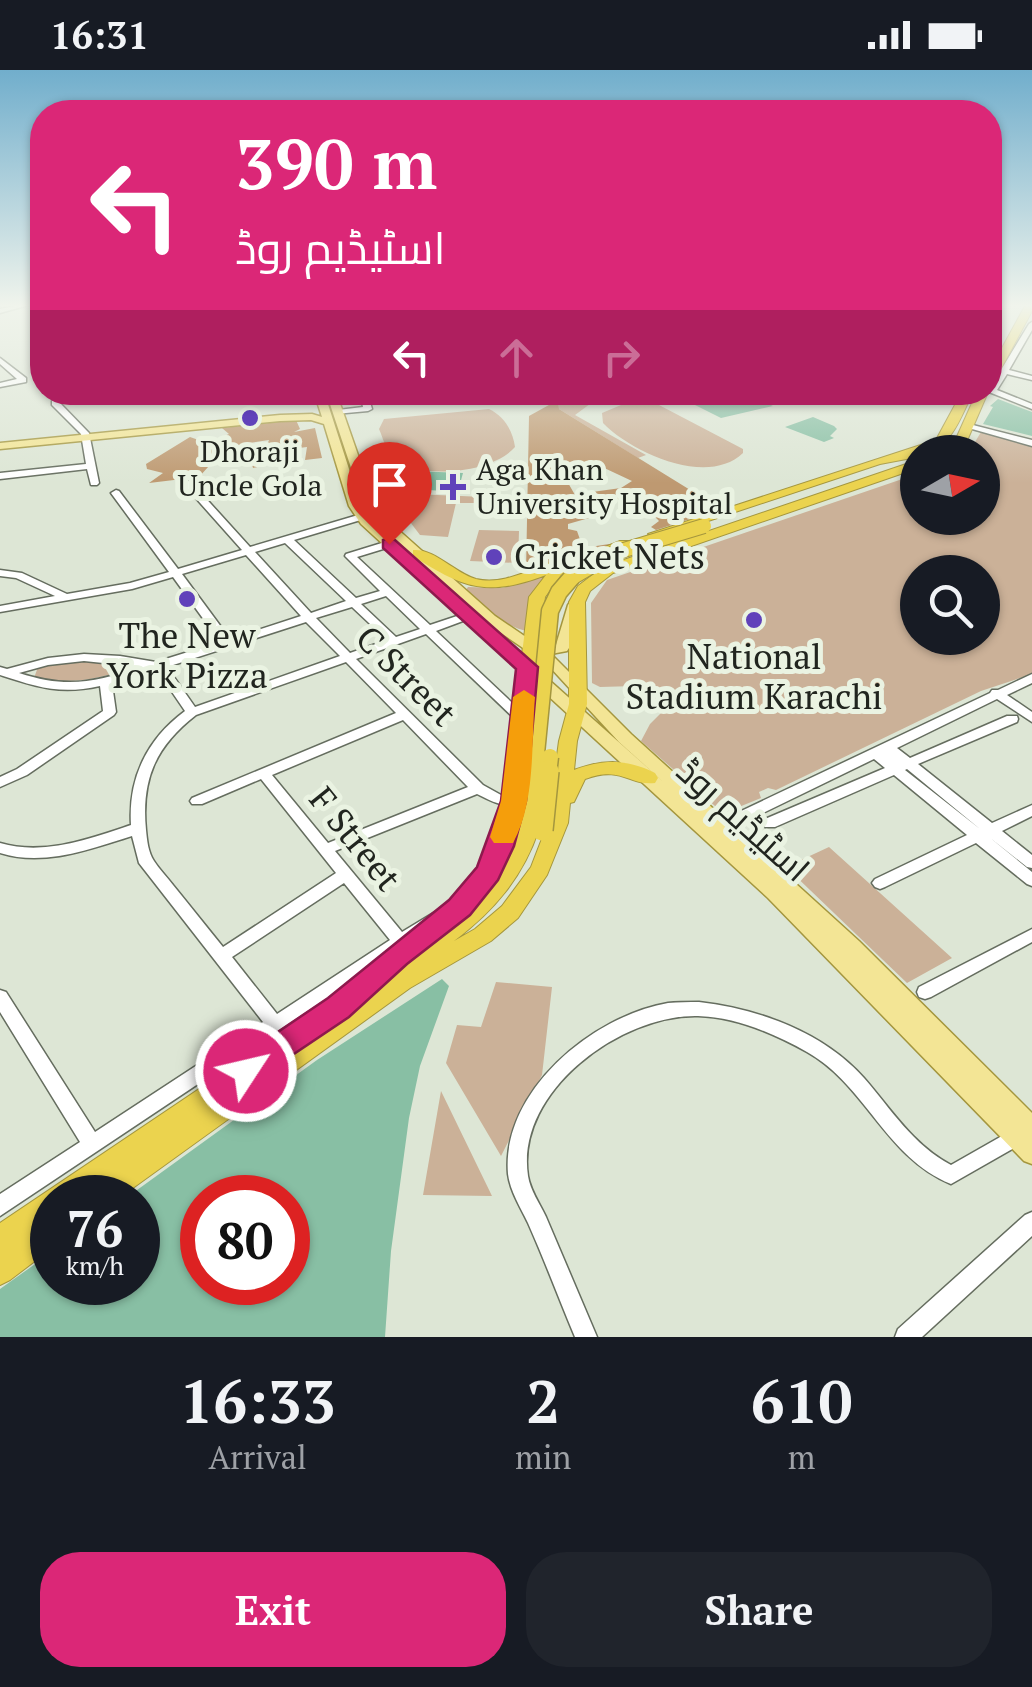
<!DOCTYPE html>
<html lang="en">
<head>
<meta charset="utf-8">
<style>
  :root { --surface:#171b24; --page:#20242c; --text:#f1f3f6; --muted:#9ea1a6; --accent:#db2777 }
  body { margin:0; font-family:"PT Serif",Cairo,serif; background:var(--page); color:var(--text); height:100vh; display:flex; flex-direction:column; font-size:38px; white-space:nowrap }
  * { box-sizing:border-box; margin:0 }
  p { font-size:32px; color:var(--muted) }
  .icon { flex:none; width:55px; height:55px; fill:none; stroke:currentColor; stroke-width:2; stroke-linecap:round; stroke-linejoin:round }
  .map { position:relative; height:1267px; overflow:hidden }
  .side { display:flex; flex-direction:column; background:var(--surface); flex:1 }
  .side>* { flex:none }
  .hud { position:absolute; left:30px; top:30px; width:972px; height:305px; border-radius:40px; box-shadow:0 2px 8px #0004; background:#db2777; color:#fff; overflow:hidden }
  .needle { width:65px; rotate:81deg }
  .buttons { position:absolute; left:900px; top:365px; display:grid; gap:20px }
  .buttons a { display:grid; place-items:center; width:100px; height:100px; border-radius:50%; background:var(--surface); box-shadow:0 2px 8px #0004; font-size:50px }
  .speed { position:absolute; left:30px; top:1105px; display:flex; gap:20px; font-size:50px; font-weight:700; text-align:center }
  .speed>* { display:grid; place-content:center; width:130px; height:130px; border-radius:50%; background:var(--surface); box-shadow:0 2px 8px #0004; line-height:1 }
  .speed small { font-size:25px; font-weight:400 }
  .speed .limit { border:15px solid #d22; background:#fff; color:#111 }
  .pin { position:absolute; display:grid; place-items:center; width:85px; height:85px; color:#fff; margin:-102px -42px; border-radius:50% 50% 50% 0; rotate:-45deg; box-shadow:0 0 10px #0007 }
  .pin .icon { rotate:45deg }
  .me { position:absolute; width:110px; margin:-55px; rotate:55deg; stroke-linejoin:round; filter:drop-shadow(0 0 8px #0008) }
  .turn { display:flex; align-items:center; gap:35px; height:210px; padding:0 40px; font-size:45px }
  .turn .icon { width:130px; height:130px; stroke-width:2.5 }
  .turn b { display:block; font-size:70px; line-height:85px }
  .lanes { display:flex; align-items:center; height:95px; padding:0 40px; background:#0003; justify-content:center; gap:50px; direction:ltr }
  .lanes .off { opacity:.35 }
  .eta { display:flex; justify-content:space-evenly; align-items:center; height:170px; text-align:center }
  .eta b { font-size:60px; font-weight:800; line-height:70px }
  .button { display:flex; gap:20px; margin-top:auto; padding:20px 40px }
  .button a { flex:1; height:115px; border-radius:40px; background:var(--accent); color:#fff; font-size:40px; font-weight:800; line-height:115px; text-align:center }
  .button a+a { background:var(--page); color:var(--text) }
  .status { display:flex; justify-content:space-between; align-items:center; height:70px; padding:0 50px; background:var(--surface); direction:ltr }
  .status svg { height:28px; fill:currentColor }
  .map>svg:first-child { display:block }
</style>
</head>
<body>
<div class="status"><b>16:31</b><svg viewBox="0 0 49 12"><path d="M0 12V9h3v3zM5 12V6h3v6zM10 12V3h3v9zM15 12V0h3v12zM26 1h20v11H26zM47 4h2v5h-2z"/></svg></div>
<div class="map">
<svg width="1032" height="1267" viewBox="0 0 1032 1267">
  <rect width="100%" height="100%" fill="#dde6d5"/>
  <path fill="#cbb198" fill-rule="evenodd" d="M575,323H605L575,345L646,385L638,388L559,339L558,330Z
    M621,335H659L743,379V383C708,417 632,383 603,353L602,343Z
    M489,339C504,346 513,361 515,377C493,403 419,411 393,388C386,381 383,368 379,359L384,349Z
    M981,362L1032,376V604L981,621L776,720L768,718L759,722L761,728L734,739L715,736L641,671L650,654L665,639L635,616L600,617L592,613L591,533L607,510L917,404L918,448H982V382H969ZM918,502H982V568H918Z
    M391,423L484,427V433H456L448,467L420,465L401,440L404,431L390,430Z
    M479,460L519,461L518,493L470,491Z
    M545,506L528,529L529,561C506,559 484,536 465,521L468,517L502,518Z
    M61,589L115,592L122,600C92,612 65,613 34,608L38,597Z
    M829,777L952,888L907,913L786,797Z
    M496,912L552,917L542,1005L501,1086L446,993L457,955L481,957Z
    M441,1021L492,1126L423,1125Z"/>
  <path fill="#be9971" d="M558,330L559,339L721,439L656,460L651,457L659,451C648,437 609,427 592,422L621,418L632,411L600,396C585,400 581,407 567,411L575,425L582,424L589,448L568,454V459L577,461L583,478L616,473L526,503L529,346Z
    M296,350L300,359L294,362L315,358L322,388L305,390L307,377L291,379V390L253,398L252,394L273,391V387L282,386L281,382H273L267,375L269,370L242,374L246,377L238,381L255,384V389L217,391L216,395L209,396L199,407L149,413L163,403L147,399L146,394L190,367L207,373L229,364L222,358Z"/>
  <path fill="#88bfa4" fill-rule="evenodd" d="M698,322H743L773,336L721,348L693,334L711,329Z
    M998,329L1032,342V366L983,354L993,337L990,336Z
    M813,347L834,356L837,359L830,366L834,368L824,372L785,357Z
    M414,401L463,403L457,425H446L447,421L408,419Z
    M442,909L449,916L420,996L409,1048L391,1181L385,1267H0V1219L52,1182V1212H138V1128H126L317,990ZM202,1128H288V1212H202Z"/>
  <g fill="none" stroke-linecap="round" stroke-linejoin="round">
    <defs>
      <path id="minor" d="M15,236H25L0,243V239Z
        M1032,252V260L1009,300L1032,306V310L1007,304L997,320L1032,334V339L989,322L990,318L1029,254Z
        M990,286L995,288L990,291Z
        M0,288L26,308V312L0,317V313L17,309L0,294Z
        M367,322L372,339L368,341L335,344L334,342L338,340L363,337L361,327L332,329L328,327L332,325Z
        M664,322H672V324L668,326Z
        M52,331H58L89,363L99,413L97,415H91L87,399L0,409V403L86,394L81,364L52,335Z
        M965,353L1032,370V376L965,357Z
        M188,411L191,412L250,477L358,445H364V449L294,470L356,528L380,521L345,486L346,484L385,472H393V476L357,487L430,555L463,544H471L473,546L471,548L436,561L525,645L527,648L525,651H517L426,564L356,589L483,715L501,725L519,728L521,731L519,734C503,738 491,731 477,724L335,781L402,862L435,842L441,844L443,848L441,852L0,1146V1124L80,1072L0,942V920L6,922L95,1062L263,952L139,793L132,766C90,779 44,797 0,783V773C44,786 89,769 131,755C128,708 147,669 185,641L157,600L112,614L116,642L114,645L27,705L0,717V707L17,699L103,641L100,616C60,625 37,617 0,605V597L7,599L48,588L84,584L120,586L156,592L220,572L173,507L132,519L0,542V536L55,526L16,508L0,506V500L22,503L67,524L130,513L169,502L111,423L116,420L119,421L178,499L242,480L185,416L183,414ZM285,473L346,531L311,543L255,482ZM246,485L301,546L230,569L182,504ZM386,526L420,559L396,567L361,534ZM352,537L387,570L350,583L316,548ZM306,552L340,586L195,637L167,597ZM84,591L142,597C94,612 68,619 19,603L48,595ZM346,592L396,643L192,728L190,731L192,734H202L261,709L336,803L223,877C206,856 190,836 173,815C167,807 159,799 154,791C148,782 147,770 146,760C141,709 156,676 196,645ZM403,650L468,717L328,773L272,705ZM344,813L390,870L277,944L232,887Z
        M1032,604V613L1007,625L1032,642V652L997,629L897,678L910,688L1007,646H1017L1018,649L1017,652L918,694L992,753L1032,735V746L1002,761L1032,785V798L1027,797L989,767L1032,802V816L1027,814L976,773L885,817L880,819L875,817L872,813L875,809L967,765L894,705L775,757H765L763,753L765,749L885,698L874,689L730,759H720L718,755L720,751L990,623L992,620H998ZM907,699L980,759L905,700Z
        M1032,859V872L931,927L925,929L919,927L917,922L919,917Z
        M699,932C759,939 823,962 864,1008C891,1039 913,1075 951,1095L1016,1058L1023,1061L1026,1067L1023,1073L951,1114C886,1088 866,1015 807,982C775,964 736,947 698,946C622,944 515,1021 528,1106C530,1120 540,1134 546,1147C563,1187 580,1227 597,1267H575C559,1229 545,1191 528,1153C521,1138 510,1121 508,1104C501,1021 593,946 668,933C678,932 689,932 699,932Z
        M1032,1142V1166L922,1267H895L898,1259L1025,1145Z"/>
      <path id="major" d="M314,322H324L361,436L369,450L667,715L619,672L548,595L485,552L377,452L362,431L326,322H336L374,431L385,448L495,546L542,578L556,575L568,535L570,532H580L582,535L569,578L567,581L551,584L631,664L859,871L1032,1043V1094L1024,1091L768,828L361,454L349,436L324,354L311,350L280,351L0,379V373L280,345L312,344L322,347Z"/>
      <path id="highway" d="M1025,236H1032V241L995,310L990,313V300Z
        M962,322H973C960,348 951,382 918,382L917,387L880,394L660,467L655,468L648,464L936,370Z
        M977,322H988L966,373L956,382H943L955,371Z
        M918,390V398L613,503L590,521L585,532L587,634L577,671L574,700C603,689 627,689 655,703L658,708L655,713C629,716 622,695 585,709L574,732L570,733L568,753L547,805L518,848L491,871L410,918L119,1128H52V1178L10,1210L0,1215V1153L330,931L452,832L480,799L491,776L504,731L529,527L546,505C488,527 464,519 413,486V480C434,478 455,503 476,509C505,516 533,497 560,490L566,493L620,471H630L632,474L561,505L545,527L524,731L511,776L500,801L522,754H536L539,759C523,807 494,841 454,871L475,859L502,836L531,797L548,753L559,671L569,634V532L578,516L603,497Z"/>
    </defs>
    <use href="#minor" stroke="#656d5f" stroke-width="3"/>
    <use href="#major" stroke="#a4963e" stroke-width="3"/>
    <use href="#highway" stroke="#a4963e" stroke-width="2"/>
    <use href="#minor" fill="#fff" fill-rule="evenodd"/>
    <use href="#major" fill="#f3e595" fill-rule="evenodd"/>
    <use href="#highway" fill="#ebd34e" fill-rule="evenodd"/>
    <defs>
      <path id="highway-bridge-far2" d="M570,509L614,483L704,456"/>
      <path id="highway-bridge-far1" d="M534,704L550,541L559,522L572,507
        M548,704L550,687"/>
      <path id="highway-bridge" d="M529,759L535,701
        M542,760L548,701"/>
    </defs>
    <use href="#highway-bridge-far2" stroke="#a4963e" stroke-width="16" stroke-linecap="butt"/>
    <use href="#highway-bridge-far1" stroke="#a4963e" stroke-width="19" stroke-linecap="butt"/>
    <use href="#highway-bridge" stroke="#a4963e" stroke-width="24" stroke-linecap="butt"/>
    <use href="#highway-bridge-far2" stroke="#ebd34e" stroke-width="14"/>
    <use href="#highway-bridge-far1" stroke="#ebd34e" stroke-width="16"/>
    <use href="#highway-bridge" stroke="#ebd34e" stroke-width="21"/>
  </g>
  <linearGradient id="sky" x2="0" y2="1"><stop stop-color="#71aecc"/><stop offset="0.57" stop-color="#f0f4ec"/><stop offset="1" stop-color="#f0f4ec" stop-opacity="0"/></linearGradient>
  <rect width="1032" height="413" fill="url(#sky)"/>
  <path fill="#db2777" stroke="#8e194d" stroke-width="2.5" d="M389,468L395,470L538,597L526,731L514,776L498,810L470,845L407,894L349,947L246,1016L235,1011L230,1001L235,991L328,928L449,830L477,797L501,731L516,599L383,478V470Z"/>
  <path fill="#f59e0b" d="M524,620L535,627C531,672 536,732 513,773H494L490,767L501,731L513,627Z"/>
  <g fill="#6042ba" stroke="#eaf3e2" stroke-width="4">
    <circle cx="250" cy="348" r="10"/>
    <path d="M448 402h10v10h10v10h-10v10h-10v-10h-10v-10h10z"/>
    <circle cx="494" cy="487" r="10"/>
    <circle cx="187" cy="529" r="10"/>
    <circle cx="754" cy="550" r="10"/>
  </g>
  <g text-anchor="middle" stroke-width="10" stroke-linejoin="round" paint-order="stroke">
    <g font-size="30" fill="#21251f" stroke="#eaf3e2">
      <text x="250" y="392">Dhoraji<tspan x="250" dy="34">Uncle Gola</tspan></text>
      <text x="476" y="410" text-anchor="start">Aga Khan<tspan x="476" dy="34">University Hospital</tspan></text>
    </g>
    <g font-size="35" fill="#21251f" stroke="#eaf3e2">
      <text x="514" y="499" text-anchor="start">Cricket Nets</text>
      <text x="187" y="578">The New<tspan x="187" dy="40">York Pizza</tspan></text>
      <text x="754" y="599">National<tspan x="754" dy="40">Stadium Karachi</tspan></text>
    </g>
    <g font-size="35" fill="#21251f" stroke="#eaf3e2">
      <text transform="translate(406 606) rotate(45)" y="12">C Street</text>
      <text transform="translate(743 750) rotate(42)" y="12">اسٹیڈیم روڈ</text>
      <text transform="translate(355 769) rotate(51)" y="12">F Street</text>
    </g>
  </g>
</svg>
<div class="buttons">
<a><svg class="needle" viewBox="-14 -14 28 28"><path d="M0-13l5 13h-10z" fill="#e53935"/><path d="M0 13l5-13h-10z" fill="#9ea1a6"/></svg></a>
<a><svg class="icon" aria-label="search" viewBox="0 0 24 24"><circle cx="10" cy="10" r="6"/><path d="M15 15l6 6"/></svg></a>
</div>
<div class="speed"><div>76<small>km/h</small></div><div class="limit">80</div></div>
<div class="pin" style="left:389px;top:474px;background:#d93025"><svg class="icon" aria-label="arrive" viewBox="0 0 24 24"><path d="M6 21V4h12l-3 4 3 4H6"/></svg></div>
<svg class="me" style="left:246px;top:1001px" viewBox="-20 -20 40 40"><circle r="17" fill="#db2777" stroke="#fff" stroke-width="3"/><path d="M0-11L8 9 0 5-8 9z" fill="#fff"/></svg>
<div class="hud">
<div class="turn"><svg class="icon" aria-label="left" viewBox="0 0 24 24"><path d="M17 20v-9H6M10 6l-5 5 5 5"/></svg><div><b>390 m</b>اسٹیڈیم روڈ</div></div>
<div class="lanes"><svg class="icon" aria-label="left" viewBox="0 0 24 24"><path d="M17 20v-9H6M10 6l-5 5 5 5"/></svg><svg class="icon off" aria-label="ahead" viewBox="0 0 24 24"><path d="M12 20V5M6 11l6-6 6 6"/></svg><svg class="icon off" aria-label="right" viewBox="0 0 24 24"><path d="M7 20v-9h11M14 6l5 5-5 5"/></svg></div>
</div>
</div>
<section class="side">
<div class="eta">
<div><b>16:33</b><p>Arrival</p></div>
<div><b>2</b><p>min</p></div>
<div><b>610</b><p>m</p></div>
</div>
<div class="button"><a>Exit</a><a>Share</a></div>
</section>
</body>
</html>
